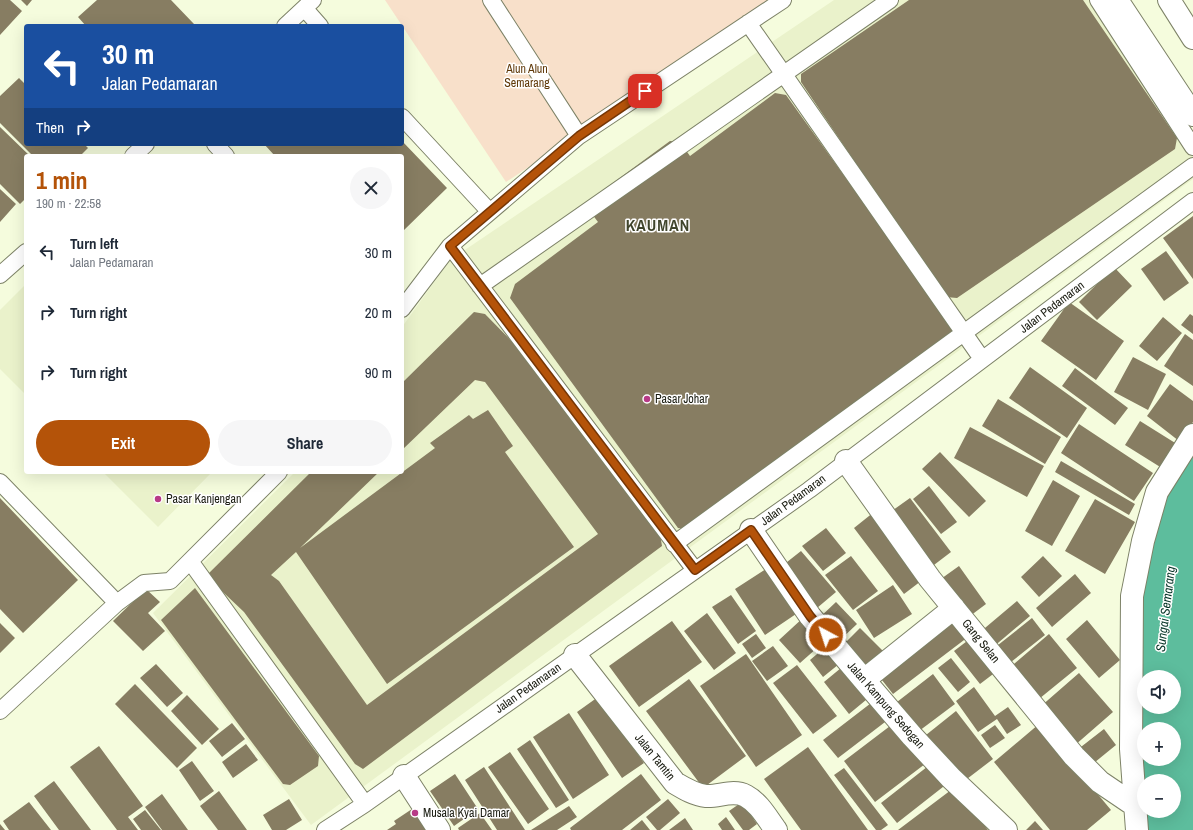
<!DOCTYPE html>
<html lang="en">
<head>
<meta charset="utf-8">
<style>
  :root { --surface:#fff; --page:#f6f6f7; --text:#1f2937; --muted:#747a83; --accent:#b45309 }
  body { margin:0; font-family:"Archivo Narrow",sans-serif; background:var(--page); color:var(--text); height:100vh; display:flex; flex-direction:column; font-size:15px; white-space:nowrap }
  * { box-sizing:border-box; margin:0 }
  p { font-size:13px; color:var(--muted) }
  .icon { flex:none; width:22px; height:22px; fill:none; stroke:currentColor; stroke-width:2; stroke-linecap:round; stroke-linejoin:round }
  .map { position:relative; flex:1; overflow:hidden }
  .drawer { position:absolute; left:24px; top:154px; width:380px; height:320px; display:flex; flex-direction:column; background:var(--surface); border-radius:4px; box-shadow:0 4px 16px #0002 }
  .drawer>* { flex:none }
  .top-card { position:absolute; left:24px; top:24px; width:380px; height:122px; border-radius:4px; box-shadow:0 4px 16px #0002; background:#1a4fa0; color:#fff; overflow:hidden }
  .controls { position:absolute; left:1137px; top:670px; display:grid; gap:8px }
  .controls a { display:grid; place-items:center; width:44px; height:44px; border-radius:50%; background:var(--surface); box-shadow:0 4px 16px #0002; font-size:20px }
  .pin { position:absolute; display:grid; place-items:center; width:34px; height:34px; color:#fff; margin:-17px; border-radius:8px; box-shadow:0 2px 6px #0006 }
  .me { position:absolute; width:44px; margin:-22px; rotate:320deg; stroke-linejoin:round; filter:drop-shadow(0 0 3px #0008) }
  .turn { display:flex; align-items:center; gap:14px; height:84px; padding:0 12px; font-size:18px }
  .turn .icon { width:52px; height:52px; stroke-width:2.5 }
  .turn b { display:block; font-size:28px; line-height:34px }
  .then { display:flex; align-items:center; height:38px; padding:0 12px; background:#0003; gap:8px; font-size:15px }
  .round { display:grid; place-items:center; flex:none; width:42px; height:42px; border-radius:21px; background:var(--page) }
  .headline { display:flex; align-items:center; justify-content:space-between; height:68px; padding:0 12px }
  h1 { font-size:24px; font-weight:800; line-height:30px; color:var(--accent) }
  .action { display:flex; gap:8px; margin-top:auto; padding:8px 12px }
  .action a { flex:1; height:46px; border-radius:24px; background:var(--accent); color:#fff; font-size:16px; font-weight:800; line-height:46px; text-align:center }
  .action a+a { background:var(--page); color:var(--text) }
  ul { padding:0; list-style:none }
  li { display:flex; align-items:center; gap:12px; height:60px; padding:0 12px }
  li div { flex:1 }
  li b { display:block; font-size:15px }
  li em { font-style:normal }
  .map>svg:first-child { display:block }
</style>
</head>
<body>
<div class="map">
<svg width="1193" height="830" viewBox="0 0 1193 830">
  <rect width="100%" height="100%" fill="#f5fcdd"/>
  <path fill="#eaf2cb" d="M834,0H1100L1193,142V179L311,825L153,613L295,472H402V327L450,260Z
    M26,284V395L0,369V310Z
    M103,472H212L158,527Z"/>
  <path fill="#f8e0ca" d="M385,0H779L506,182Z"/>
  <path fill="#5dbd9d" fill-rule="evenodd" d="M1193,448V830H1147L1146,811H1174V781H1144L1135,685L1140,583L1161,497ZM1144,677H1174V707H1144ZM1144,729H1174V759H1144Z"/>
  <path fill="#877d62" d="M0,0H10L22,11L0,35Z
    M21,0H32L27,6Z
    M97,0H171L194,24L192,26H86L78,17Z
    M909,0H1083L1177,138L1175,149L957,298L946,297L801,82V74Z
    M19,78L26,85V144H84L88,148L80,156H33L0,123V96Z
    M775,93L786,95L953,327L952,338L691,530L678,528L510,298L515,284L598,222L589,210L591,199L670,141L680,142L690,156Z
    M0,127L30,156H26V198L20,204L0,184Z
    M402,141L447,188L402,232V156H275L264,144H402Z
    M0,189L16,204L0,222Z
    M1193,216V279L1163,238Z
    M1166,251L1189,283L1164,301L1141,269Z
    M1114,267L1132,286L1097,320L1079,302Z
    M1069,302L1124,341L1096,380L1041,341Z
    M474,312L485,314L528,358L660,534L662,546L363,769L355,764L244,612L206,576L311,472H379L300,548L435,448L430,443L469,415L473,419L488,410L513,446L505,452L574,547L387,684L296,552L271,575L279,581L367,705L598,534L485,382L475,380L402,450V383Z
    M1190,314L1193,316V334L1181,325Z
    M1163,317L1182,333L1157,361L1139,346Z
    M1185,334L1193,340V386L1164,366Z
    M1133,357L1166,374L1148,410L1114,392Z
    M1030,367L1087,408L1067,438L1009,398Z
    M1075,368L1128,408L1115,425L1062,386Z
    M1170,384L1193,401V422L1179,441L1147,416Z
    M998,399L1061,437L1045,464L982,426Z
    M1140,421L1180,446L1165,470L1125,445Z
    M1079,424L1153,473L1134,501L1061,453Z
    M970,427L1044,466L1027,497L954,458Z
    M940,452L986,501L969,517L922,469Z
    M1061,461L1135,504L1129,515L1055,472Z
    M1053,480L1080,496L1052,546L1025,531Z
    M929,486L957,522L941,534L913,499Z
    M0,498L78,580L23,633L0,609Z
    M910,498L951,552L930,568L889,513Z
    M1095,499L1135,522L1105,574L1065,551Z
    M874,512L925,578L904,594L854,528Z
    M826,528L846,553L823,571L802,546Z
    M801,551L836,592L817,608L782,566Z
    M851,556L878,591L853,610L825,575Z
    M1043,556L1062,576L1039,597L1021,577Z
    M959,566L986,604L966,619L938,581Z
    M766,569L796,614L765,635L735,589Z
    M1075,574L1091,593L1052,627L1036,608Z
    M893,585L912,614L874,638L856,610Z
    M195,588L319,756L318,766L290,785L283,784L161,620Z
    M146,589L160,602L148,613L165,631L143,651L113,621Z
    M731,595L756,631L738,644L712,607Z
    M1017,601L1030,616L992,648L979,633Z
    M836,602L857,624L838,642L817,620Z
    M707,613L736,653L714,670L684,631Z
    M804,617L826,640L800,663L779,640Z
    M954,618L968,637L893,694L878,675Z
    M1032,618L1045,635L1006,666L993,649Z
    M1087,620L1120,660L1099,678L1066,639Z
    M672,621L702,662L639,707L609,666Z
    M0,623L15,638L0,653Z
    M860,628L884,652L865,671L841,647Z
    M756,634L766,648L752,658L742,644Z
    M1049,634L1077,668L1034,703L1007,670Z
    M975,635L1001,668L980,684L954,651Z
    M830,643L844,660L823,677L810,660Z
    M773,646L788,666L767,681L752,661Z
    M746,654L802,735L756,767L700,686Z
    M951,658L970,682L958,692L938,668Z
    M847,663L872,695L849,714L824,682Z
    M156,664L183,693L167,707L140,678Z
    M797,665L837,716L813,734L773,683Z
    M1079,673L1113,712L1074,746L1040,707Z
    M933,674L955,704L919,731L897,702Z
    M689,679L746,756L703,788L646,711Z
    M135,684L197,748L177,768L115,704Z
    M974,687L995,716L1008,707L1021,725L1007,734L997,719L978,732L956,701Z
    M187,695L219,729L202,745L171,711Z
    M598,697L644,763L622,778L577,712Z
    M875,700L889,719L838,758L823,740Z
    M956,711L993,759L963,782L926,735Z
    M569,713L609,775L573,799L533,737Z
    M232,723L245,739L222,757L209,741Z
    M894,723L925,764L875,802L844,761Z
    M1039,724L1111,810L1087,830H1050L994,762Z
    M995,725L1005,738L990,748L981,735Z
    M1104,729L1116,745L1089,767L1077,750Z
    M530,740L569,800L556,808L517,749Z
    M246,744L258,760L233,778L222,762Z
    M99,746L143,806L128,817L138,830H117L70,767Z
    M808,747L868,830H801L764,779Z
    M510,752L549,809L528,824L488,767Z
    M192,761L214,791L200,801L179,770Z
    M932,763L948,783L897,823L881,803Z
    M484,767L525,830H497L465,780Z
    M844,768L888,825L881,830H876L834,775Z
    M455,774L478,809L454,826L430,791Z
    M641,774L661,800L622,830H571L570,828Z
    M54,781L91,830H59L34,796Z
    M955,787L988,830H898Z
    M219,791L247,830H218L200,806Z
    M162,794L188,830H162L145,807Z
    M289,799L302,820L286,830H272L263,815Z
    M668,799L680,813L660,830H657L646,817Z
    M29,802L51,830H9L3,821Z
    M742,802L757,824L749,830H743L729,811Z
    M418,805L436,830H387L396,824L394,821Z
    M569,806L577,817L557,830H531Z
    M145,810L161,830H141L133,819Z
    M480,813L492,830H459L458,828Z
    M726,817L735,830H722L718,824Z
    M685,818L693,830H669Z
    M642,820L650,830H630Z
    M1035,821L1043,830H1026Z
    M0,824L5,830H0Z"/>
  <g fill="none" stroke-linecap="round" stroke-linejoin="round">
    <defs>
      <path id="service" d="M491,0L579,136
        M1098,0L1193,147
        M305,9L320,26
        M748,23L982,359
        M285,26L313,0
        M402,117L490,212
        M215,144L226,156
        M133,156L146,144
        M450,246L695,570
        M0,275L26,252
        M480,286L890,0
        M402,309L450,246L579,136L783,0
        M0,482L117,603
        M674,544L1193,166
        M190,561L365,804
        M0,711L117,603L144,583L170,581L279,472
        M325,830L365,804L809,490L1193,201"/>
      <path id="minor" d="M846,461L930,579L1074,756L1100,782L1134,805
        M751,530L810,616L864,680L912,736L951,778L1006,830
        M575,655L675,783C685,789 695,795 706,796C719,797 733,789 746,796C759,803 767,818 776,830
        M864,680L954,608
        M404,776L439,830
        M1137,830L1131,749L1132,596L1143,541L1157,492L1193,435"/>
      <path id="secondary" d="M1117,0L1193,115
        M1169,0L1193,38"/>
    </defs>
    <use href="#service" stroke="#7d8267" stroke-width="18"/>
    <use href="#minor" stroke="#7d8267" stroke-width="24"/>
    <use href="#secondary" stroke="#7d8267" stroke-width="24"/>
    <use href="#service" stroke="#fff" stroke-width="16"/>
    <use href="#minor" stroke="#fff" stroke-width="22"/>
    <use href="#secondary" stroke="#fff" stroke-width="22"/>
  </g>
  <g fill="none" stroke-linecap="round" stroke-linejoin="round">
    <defs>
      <path id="route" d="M645,91L579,136L450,246L695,570L751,530L810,616L826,635"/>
    </defs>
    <use href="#route" stroke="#753606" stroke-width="10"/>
    <use href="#route" stroke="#b45309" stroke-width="7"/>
  </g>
  <g fill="#b83a87" stroke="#fff" stroke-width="1.5">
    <circle cx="647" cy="399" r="4"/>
    <circle cx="158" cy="499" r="4"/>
    <circle cx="415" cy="813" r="4"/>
  </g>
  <g text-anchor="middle" stroke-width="3" stroke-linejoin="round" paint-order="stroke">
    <g font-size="12" fill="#5f3808" stroke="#fff">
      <text x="527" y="73">Alun Alun<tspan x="527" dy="14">Semarang</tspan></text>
    </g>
    <g font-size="12" fill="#191b10" stroke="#fff">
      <text transform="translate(1052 307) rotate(-37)" y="4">Jalan Pedamaran</text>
      <text transform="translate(793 500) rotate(-36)" y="4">Jalan Pedamaran</text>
      <text transform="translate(981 641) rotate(51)" y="4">Gang Selan</text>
      <text transform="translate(528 688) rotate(-35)" y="4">Jalan Pedamaran</text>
      <text transform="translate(886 705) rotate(49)" y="4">Jalan Kampung Sedogan</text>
      <text transform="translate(655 757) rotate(51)" y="4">Jalan Tamtin</text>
    </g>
    <g font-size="12" fill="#191b10" stroke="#fff" text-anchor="start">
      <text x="655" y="403">Pasar Johar</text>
      <text x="166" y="503">Pasar Kanjengan</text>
      <text x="423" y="817">Musala Kyai Damar</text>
    </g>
    <g font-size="13" font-style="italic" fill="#053326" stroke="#fff">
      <text transform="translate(1165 609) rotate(-83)" y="5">Sungai Semarang</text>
    </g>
    <g font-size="16" font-weight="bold" letter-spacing="1" fill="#3f442b" stroke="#fff">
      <text x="658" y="231">KAUMAN</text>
    </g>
  </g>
</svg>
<div class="controls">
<a><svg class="icon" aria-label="sound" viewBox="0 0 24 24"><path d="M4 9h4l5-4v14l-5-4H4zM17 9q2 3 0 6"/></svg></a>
<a>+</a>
<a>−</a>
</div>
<div class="pin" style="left:645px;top:91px;background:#d93025"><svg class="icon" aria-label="arrive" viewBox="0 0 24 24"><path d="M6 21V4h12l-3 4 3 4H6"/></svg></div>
<svg class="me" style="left:826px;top:635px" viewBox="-20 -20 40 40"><circle r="17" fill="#b45309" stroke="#fff" stroke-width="3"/><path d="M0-11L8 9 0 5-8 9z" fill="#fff"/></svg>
<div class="top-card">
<div class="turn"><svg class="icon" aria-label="left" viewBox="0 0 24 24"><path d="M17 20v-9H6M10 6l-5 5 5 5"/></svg><div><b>30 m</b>Jalan Pedamaran</div></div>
<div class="then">Then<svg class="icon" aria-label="right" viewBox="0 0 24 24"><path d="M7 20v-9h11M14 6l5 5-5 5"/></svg></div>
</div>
<section class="drawer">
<div class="headline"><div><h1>1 min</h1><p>190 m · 22:58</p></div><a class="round"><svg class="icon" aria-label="close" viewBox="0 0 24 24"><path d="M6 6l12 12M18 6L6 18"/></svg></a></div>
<ul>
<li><svg class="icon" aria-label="left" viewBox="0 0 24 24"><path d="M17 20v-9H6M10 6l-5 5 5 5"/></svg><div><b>Turn left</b><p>Jalan Pedamaran</p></div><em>30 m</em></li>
<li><svg class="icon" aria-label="right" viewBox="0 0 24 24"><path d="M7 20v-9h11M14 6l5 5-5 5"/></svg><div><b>Turn right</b></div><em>20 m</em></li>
<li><svg class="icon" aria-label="right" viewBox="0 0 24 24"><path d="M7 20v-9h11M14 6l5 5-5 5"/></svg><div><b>Turn right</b></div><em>90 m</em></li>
</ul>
<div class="action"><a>Exit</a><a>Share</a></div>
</section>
</div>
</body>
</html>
